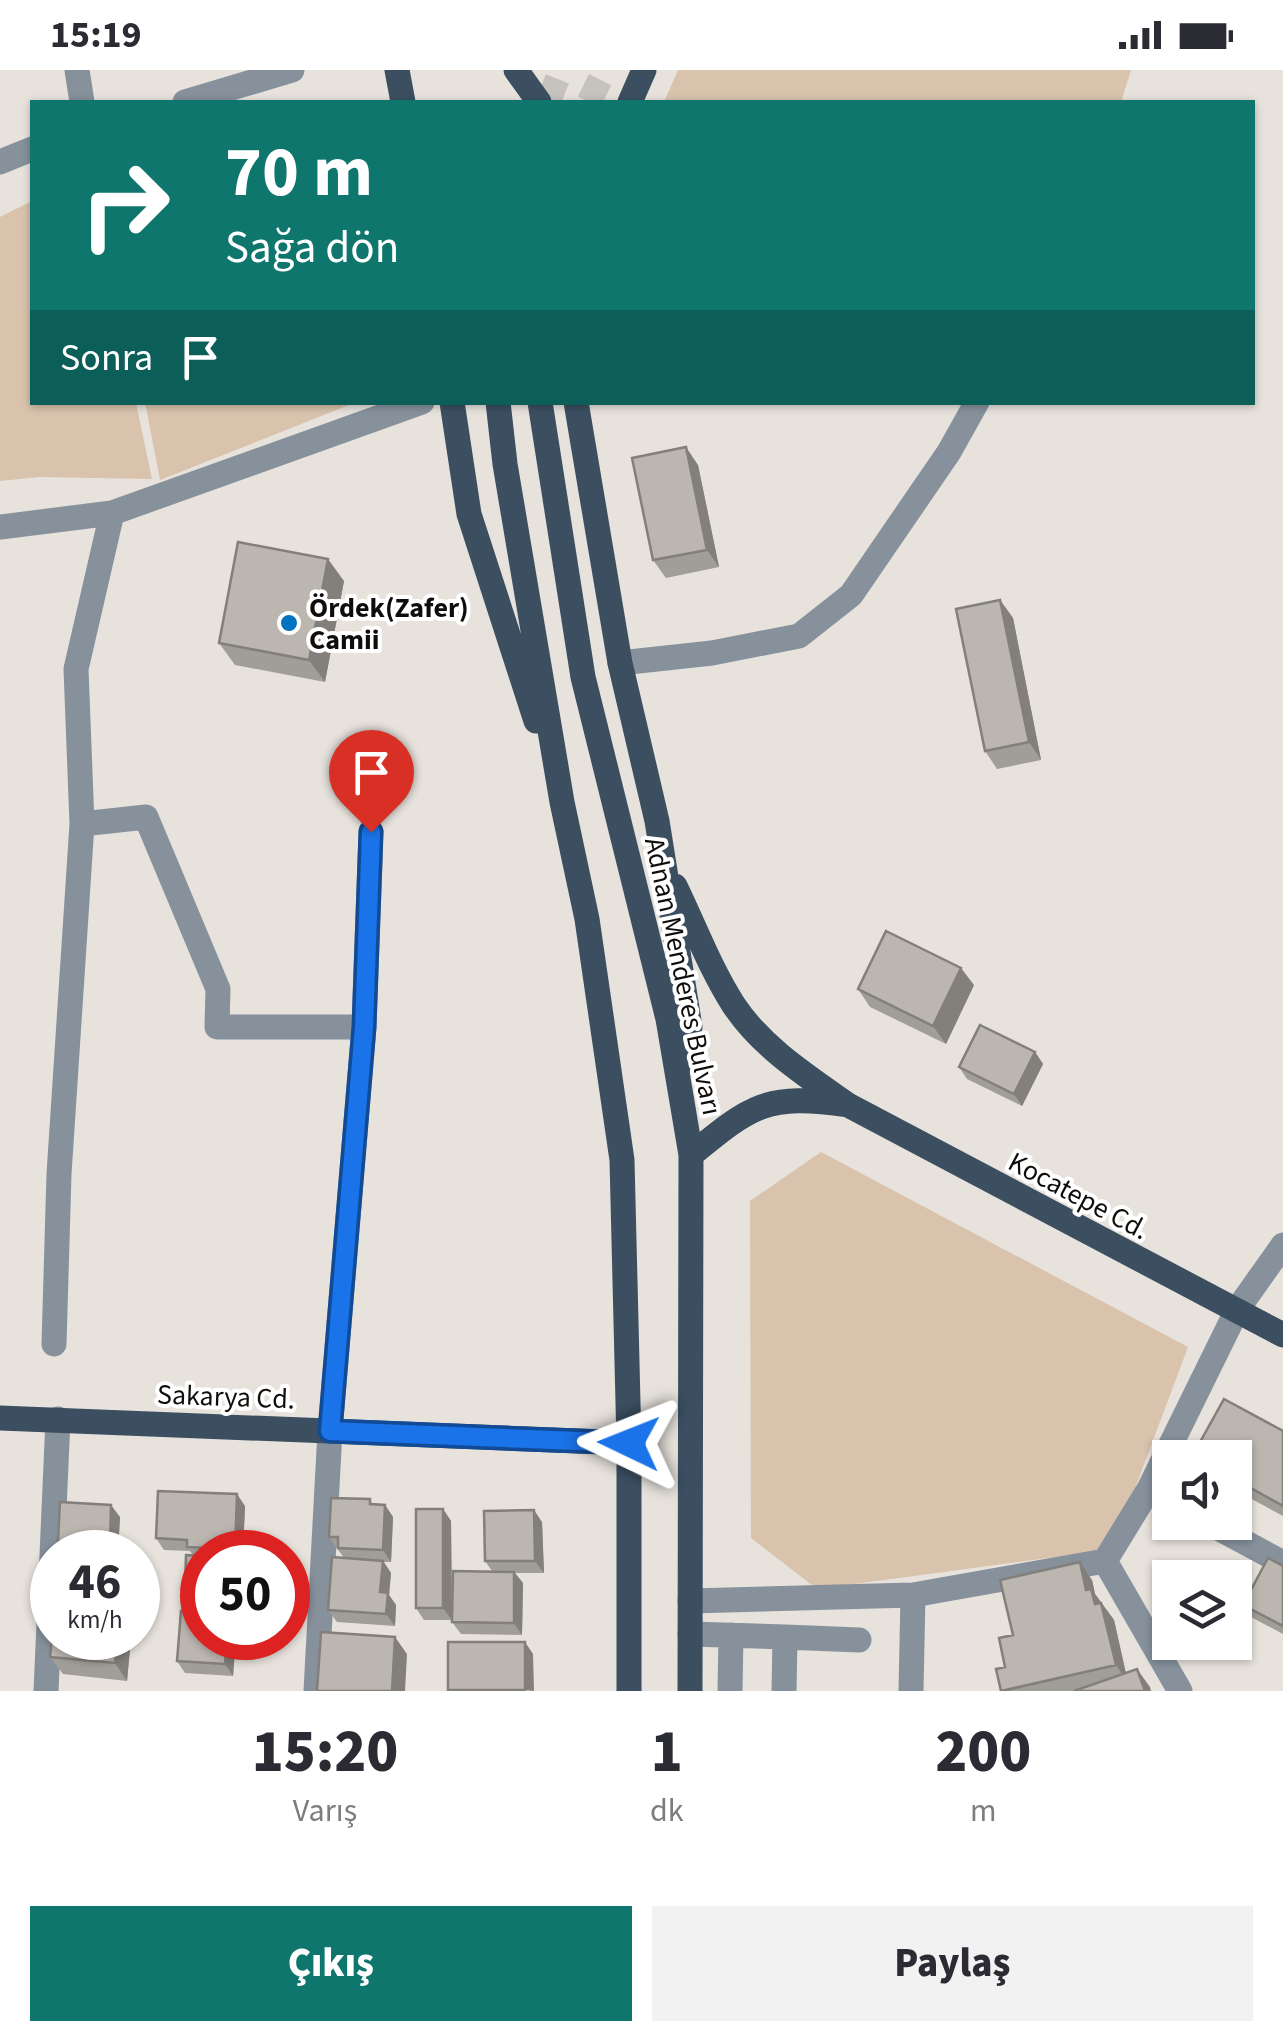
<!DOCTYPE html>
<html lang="tr">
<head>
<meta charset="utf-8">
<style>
  :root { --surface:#fff; --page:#f2f2f3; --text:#2b2b33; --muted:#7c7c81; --accent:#0f766e }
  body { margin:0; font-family:"Source Sans 3",sans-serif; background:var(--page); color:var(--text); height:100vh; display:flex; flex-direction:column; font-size:38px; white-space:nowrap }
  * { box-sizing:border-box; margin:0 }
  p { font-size:32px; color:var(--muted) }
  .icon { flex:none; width:55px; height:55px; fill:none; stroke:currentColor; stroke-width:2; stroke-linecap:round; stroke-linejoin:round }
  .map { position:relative; height:1621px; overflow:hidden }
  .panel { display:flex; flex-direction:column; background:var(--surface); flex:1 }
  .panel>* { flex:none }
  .guide { position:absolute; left:30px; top:30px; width:1225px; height:305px; border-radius:0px; box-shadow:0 2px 8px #0004; background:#0f766e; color:#fff; overflow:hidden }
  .controls { position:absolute; left:1152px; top:1370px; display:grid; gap:20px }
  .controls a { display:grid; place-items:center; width:100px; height:100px; border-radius:0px; background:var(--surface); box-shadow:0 2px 8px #0004; font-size:50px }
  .speed { position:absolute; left:30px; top:1460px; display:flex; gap:20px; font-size:50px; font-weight:700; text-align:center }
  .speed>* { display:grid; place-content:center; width:130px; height:130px; border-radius:50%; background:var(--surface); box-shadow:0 2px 8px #0004; line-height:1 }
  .speed small { font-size:25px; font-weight:400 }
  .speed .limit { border:15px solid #d22; background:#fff; color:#111 }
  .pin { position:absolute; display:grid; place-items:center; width:85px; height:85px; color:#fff; margin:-102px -42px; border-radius:50% 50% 50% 0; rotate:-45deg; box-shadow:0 0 10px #0007 }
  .pin .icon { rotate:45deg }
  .me { position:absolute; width:110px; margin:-55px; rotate:272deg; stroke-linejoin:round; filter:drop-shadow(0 0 8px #0008) }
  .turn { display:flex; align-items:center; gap:35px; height:210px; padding:0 30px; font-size:45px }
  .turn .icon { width:130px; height:130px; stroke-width:2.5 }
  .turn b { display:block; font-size:70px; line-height:85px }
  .then { display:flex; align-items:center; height:95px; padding:0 30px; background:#0003; gap:20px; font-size:38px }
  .eta { display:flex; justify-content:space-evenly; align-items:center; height:170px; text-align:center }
  .eta b { font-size:60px; font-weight:800; line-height:70px }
  .cta { display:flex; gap:20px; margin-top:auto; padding:20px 30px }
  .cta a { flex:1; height:115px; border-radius:0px; background:var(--accent); color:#fff; font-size:40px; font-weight:800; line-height:115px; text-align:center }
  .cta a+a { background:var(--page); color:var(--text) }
  .status { display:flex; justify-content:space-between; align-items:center; height:70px; padding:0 50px; background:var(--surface); direction:ltr }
  .status svg { height:28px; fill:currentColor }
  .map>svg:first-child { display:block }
</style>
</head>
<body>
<div class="status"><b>15:19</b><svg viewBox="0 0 49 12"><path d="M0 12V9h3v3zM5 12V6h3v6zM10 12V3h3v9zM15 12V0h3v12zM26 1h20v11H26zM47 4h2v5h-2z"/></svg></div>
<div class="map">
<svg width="1283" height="1621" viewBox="0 0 1283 1621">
  <rect width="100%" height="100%" fill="#e7e2dc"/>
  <path fill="#d9c3ac" d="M678,0H1131L1121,32H664Z
    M32,131V332L136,333L152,409L39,407L0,411V147Z
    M145,332H354V333L160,410Z
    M821,1082L1188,1277L1128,1437L1100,1481L817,1519L751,1468L750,1131Z"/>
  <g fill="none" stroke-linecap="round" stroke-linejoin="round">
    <path stroke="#c6c2bd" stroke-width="25" stroke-dasharray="25 12" stroke-linecap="butt" d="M548,32L561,0
      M589,32L605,0"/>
    <path stroke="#86919c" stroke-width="25" d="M77,0L82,32
      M185,32L292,0
      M0,92L32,79
      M0,457L112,443L422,332
      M620,593L712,583L799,566L851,525L949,382L977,332
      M82,754L146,747L218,919L217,957H364
      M54,1274L59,1104L82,754L76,599L112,443
      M1207,1452L1283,1493
      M1105,1491L1180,1621
      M690,1531L913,1525L1105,1491L1149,1419L1237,1240L1283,1175
      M690,1564L785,1567L784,1621
      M785,1567L859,1570
      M46,1621L58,1349
      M316,1621L330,1361L364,957L371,762
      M730,1621L731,1565
      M911,1621L913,1525"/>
    <path stroke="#3b4f61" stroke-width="25" d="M397,0L403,32
      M516,0L539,32
      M630,32L644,0
      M452,332L469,444L536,651
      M498,332L505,394L562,732L587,849L622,1090L629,1373V1621
      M540,332L583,607L668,949L691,1085L690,1621
      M576,332L620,593L657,751L690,957L680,996
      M675,816C694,855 710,898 733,934C761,977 807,1006 848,1035C767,1023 752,1035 691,1085
      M848,1035L1283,1265
      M0,1348L629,1373"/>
  </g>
  <path fill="#a19d97" d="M698,395L719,497L666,508L653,490Z
    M344,511L325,612L235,595L219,573Z
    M1000,530L1013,548L1041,690L997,699L985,681Z
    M974,915L946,974L870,937L858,919Z
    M1035,982L1043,994L1022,1036L967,1009L959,997Z
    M1283,1361V1446L1235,1420V1388H1209L1199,1374Z
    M370,1429L373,1435H385L393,1447L391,1492H384L391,1503L389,1525L396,1535L395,1556L337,1552L328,1540L344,1488L329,1467Z
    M245,1436L243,1482H202V1535H193L185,1523L193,1485L190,1481L164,1480L156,1468Z
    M443,1439L451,1451L452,1550H424L416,1538Z
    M120,1447L118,1482H66L58,1471Z
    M542,1452L544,1503H515L523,1513L522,1565L461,1564L452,1552L492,1501L485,1491Z
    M1283,1496V1564L1251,1547L1243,1535Z
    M1092,1510L1095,1524L1114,1550L1126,1603L1137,1599L1151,1621H1001L1013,1565Z
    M52,1568H131L127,1611L63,1604L50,1587Z
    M236,1568L233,1606L185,1603L177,1591Z"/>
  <path fill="#837f7b" d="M686,377L698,395L719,497L707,480Z
    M328,489L344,511L325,612L309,590Z
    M1000,530L1013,548L1041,690L1029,672Z
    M961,898L974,915L946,974L933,956Z
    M1035,982L1043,994L1022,1036L1014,1024Z
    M237,1424L245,1436L243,1482H237L235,1479Z
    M111,1435L120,1447L118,1482H116L110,1474Z
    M385,1435L393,1447L391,1492L383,1480Z
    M443,1439L451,1451L452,1550L443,1538Z
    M534,1440L542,1452L544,1503L535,1491Z
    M383,1491L391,1503L389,1525L396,1535L395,1556L386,1544L380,1522Z
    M1080,1492L1092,1510L1095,1524L1114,1550L1128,1613L1116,1595L1086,1520Z
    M514,1502L523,1513L522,1565L514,1553Z
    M395,1567L407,1584L405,1621H392Z
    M117,1568H131L127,1611L115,1593Z
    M227,1568H236L233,1606L225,1594Z
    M525,1572L533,1584L534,1621L525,1620Z
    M1137,1599L1150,1617L1151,1621H1145Z"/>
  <path fill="#bbb6b0" stroke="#837f7b" stroke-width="2.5" d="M686,377L707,480L653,490L632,388Z
    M238,472L328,489L309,590L219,573Z
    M1000,530L1029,672L985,681L956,539Z
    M886,861L961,898L933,956L858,919Z
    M980,955L1035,982L1014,1024L959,997Z
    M1224,1329L1283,1361V1436L1235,1409V1388H1221L1222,1385L1199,1374Z
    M158,1421L237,1424L235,1479L187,1477V1470L156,1468Z
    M331,1428L370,1429V1434L385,1435L383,1480L338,1478V1467H329Z
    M60,1432L111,1435L110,1474L58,1471Z
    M416,1439H443V1538H416Z
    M534,1440L535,1491H485L484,1441Z
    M186,1485L202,1486V1524L185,1523Z
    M332,1487L383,1491L380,1522L388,1523L386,1544L328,1540Z
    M1268,1488L1283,1496V1556L1243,1535Z
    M1080,1492L1086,1520L1091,1519L1095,1534L1101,1533L1116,1595L1001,1621L996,1599L1005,1597L999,1568L1013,1565L1000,1510Z
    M453,1501L514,1502V1553L452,1552Z
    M181,1541L202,1542V1568H227L225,1594L177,1591Z
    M321,1562L395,1567L392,1621H317Z
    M52,1566V1568H117L115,1593L50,1587Z
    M448,1572H525V1620H448Z
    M1137,1599L1145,1621H1074Z"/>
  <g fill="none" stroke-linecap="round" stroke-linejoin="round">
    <defs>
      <path id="route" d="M371,762L364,957L330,1361L629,1373"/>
    </defs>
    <use href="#route" stroke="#114b97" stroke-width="25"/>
    <use href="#route" stroke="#1a73e8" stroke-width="18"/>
  </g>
  <circle fill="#0273be" stroke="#fff" stroke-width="4" cx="289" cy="553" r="10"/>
  <g text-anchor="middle" stroke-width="8" stroke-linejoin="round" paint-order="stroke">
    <g font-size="28" font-weight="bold" fill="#0e0d0b" stroke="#fff" text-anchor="start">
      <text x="309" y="547">Ördek(Zafer)<tspan x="309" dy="32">Camii</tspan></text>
    </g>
    <g font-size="28" fill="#0e0d0b" stroke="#fff">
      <text transform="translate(684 906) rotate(78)" y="10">Adnan Menderes Bulvarı</text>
      <text transform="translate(1079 1125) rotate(28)" y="10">Kocatepe Cd.</text>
      <text transform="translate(226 1326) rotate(2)" y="10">Sakarya Cd.</text>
    </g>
  </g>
</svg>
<div class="controls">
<a><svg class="icon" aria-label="sound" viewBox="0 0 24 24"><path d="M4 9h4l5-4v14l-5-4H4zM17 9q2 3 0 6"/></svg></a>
<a><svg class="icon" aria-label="layers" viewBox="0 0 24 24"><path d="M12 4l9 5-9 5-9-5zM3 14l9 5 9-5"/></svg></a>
</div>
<div class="speed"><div>46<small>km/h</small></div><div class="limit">50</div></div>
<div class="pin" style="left:371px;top:762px;background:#d93025"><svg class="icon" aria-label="arrive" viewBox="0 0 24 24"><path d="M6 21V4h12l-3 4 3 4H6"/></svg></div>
<svg class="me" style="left:629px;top:1373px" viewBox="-20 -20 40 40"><path d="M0-17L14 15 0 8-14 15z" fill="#1a73e8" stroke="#fff" stroke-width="4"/></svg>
<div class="guide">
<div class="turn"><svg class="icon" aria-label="right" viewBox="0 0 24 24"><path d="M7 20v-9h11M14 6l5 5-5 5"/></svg><div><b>70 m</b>Sağa dön</div></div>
<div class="then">Sonra<svg class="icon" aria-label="arrive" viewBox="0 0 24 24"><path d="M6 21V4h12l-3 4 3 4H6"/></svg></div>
</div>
</div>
<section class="panel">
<div class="eta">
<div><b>15:20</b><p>Varış</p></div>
<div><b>1</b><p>dk</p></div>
<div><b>200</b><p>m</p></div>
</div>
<div class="cta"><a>Çıkış</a><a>Paylaş</a></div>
</section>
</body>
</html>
